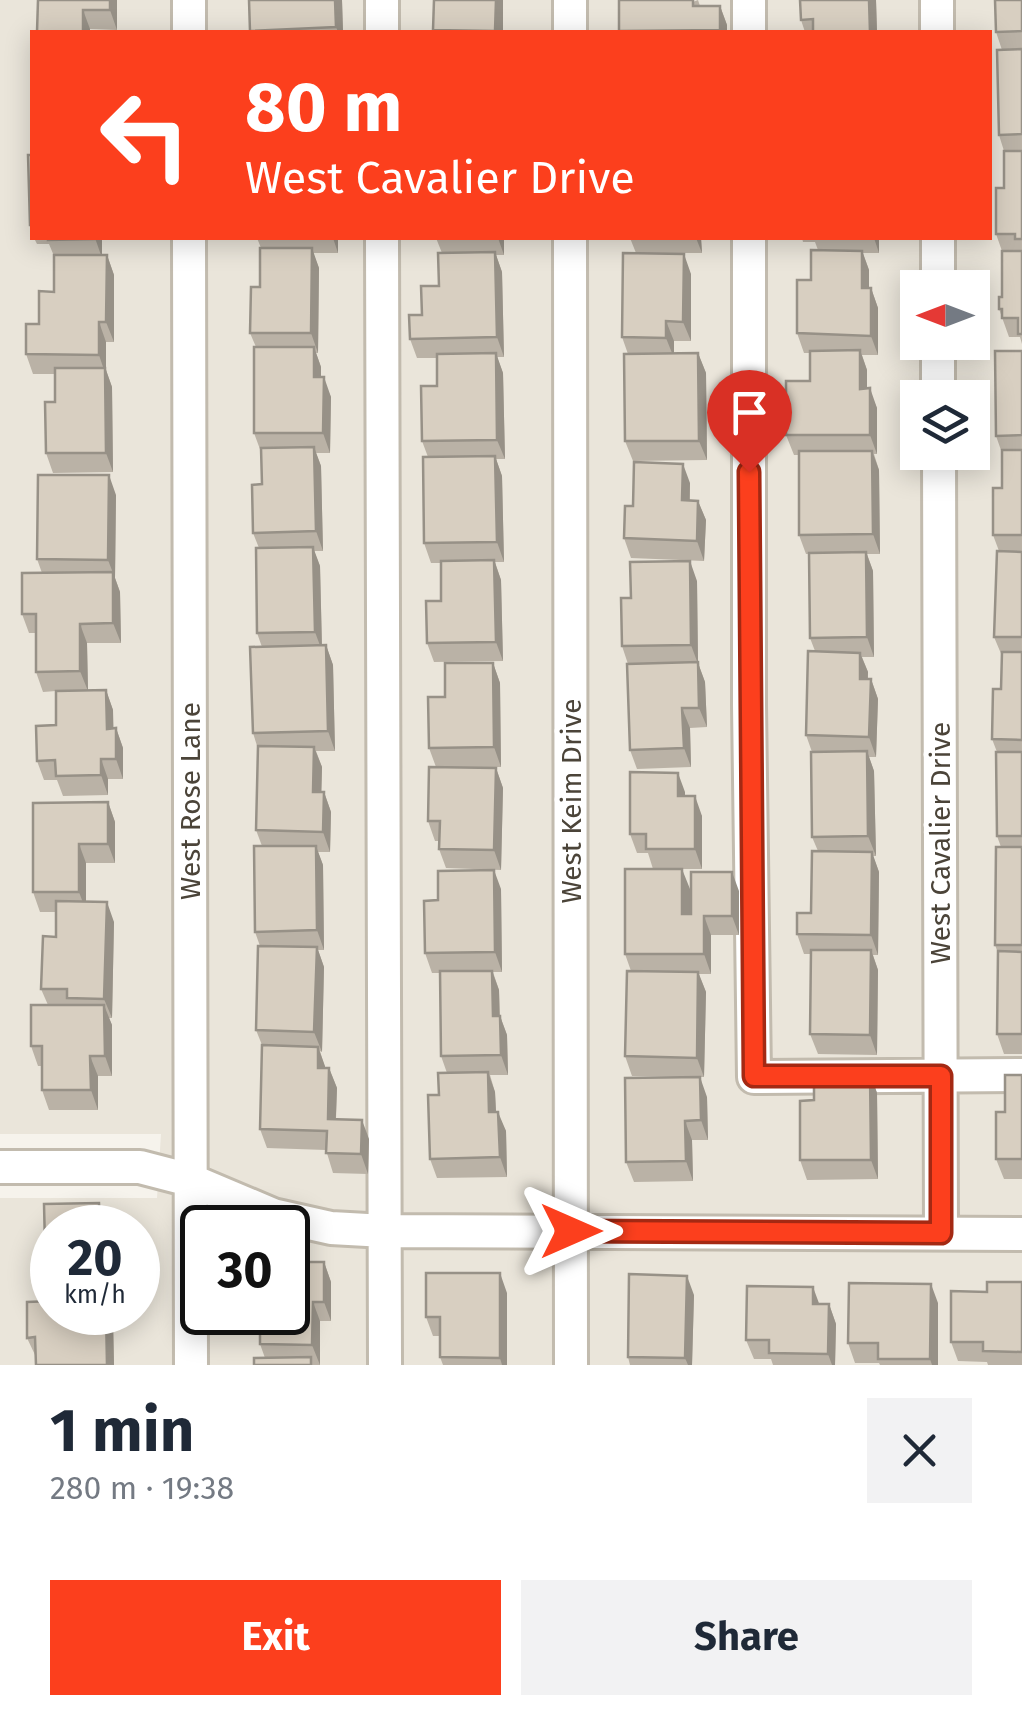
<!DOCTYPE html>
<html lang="en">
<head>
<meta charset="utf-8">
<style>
  :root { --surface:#fff; --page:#f2f2f3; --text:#1f2937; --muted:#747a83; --accent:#fc3f1d }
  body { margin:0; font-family:"Fira Sans",sans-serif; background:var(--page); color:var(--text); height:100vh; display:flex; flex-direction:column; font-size:38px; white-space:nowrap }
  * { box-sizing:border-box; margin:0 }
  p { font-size:32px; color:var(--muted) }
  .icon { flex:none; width:55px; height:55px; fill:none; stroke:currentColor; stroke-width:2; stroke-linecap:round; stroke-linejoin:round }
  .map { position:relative; height:1365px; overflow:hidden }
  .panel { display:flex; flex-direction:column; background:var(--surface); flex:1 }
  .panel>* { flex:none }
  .hud { position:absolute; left:30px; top:30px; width:962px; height:210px; border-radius:0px; box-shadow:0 5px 25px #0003; background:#fc3f1d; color:#fff; overflow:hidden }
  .needle { width:65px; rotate:270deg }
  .tools { position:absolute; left:900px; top:270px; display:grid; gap:20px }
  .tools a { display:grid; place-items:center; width:90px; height:90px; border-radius:0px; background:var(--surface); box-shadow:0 5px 25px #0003; font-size:50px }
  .speed { position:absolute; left:30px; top:1205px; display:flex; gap:20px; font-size:50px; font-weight:700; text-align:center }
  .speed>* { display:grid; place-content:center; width:130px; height:130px; border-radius:50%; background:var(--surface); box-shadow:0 5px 25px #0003; line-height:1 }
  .speed small { font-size:25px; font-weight:400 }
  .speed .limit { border:5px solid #111; border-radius:15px; background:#fff; color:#111 }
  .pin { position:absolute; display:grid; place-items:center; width:85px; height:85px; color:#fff; margin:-102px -42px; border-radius:50% 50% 50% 0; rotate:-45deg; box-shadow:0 0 10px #0007 }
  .pin .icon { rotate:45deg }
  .me { position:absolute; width:110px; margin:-55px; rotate:90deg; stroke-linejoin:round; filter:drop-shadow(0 0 8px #0008) }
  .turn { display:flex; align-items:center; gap:35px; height:210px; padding:0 50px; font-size:45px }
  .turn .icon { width:130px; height:130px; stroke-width:2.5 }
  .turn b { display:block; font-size:70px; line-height:85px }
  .round { display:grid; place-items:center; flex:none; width:105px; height:105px; border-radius:0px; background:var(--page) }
  .headline { display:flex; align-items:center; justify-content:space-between; height:170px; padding:0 50px }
  h1 { font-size:60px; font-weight:700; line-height:75px }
  .button { display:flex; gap:20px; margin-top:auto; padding:20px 50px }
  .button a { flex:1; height:115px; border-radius:0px; background:var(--accent); color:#fff; font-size:40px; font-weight:700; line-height:115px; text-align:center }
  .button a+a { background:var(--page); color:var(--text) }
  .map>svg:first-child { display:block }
</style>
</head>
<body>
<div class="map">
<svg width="1022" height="1365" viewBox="0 0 1022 1365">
  <rect width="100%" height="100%" fill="#f6f3ec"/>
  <path fill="#eae5da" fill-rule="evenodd" d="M0,0H1022V1365H0V1198H157L161,1134H0ZM32,32H990V238H32ZM918,288H972V342H918ZM918,398H972V452H918ZM52,1228H138V1312H52ZM202,1228H288V1312H202Z"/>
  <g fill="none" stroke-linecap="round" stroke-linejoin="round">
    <defs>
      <path id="minor" d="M189,0V32
        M382,0V32
        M570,0V32
        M749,0V32
        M937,0V32
        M189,238L191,1365
        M382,238L385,1365
        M570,238L571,1365
        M749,238V705L754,1077L1022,1075
        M938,238V288
        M938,342V398
        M939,452L941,1233
        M0,1167H140L190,1180L273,1215L331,1228L385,1231L1022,1234"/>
    </defs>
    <use href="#minor" stroke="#c2bbae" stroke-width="38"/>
    <use href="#minor" stroke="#fff" stroke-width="32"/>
  </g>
  <path fill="#bab2a6" d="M38,0H117V30L90,29V32H37Z
    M249,0H342L343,32H251Z
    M503,0V32H434L433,30Z
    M698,0L700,6H720L727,25V32H620L619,31Z
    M876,0L877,32H805L801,20Z
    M1022,0V344L1020,337H1009L999,309L1002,297V251L996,234L1004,188V151L999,135L1002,50L996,32Z
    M34,238H102V255H107L114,275V342H106V370L112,387L113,472L53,473L46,453L55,402V374H33L26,354L54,292V256L49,244H37Z
    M257,238H338V253H313L319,268L318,353H316L321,367V377L331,397L330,453H316L321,466L323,551H314L320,566L322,645H326L333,665L335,751H316L322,767L321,792H324L331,812L330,852H318L323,865L324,950H318L324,967L322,1052L320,1051L325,1068H329L337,1088L336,1119L369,1139L368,1174L333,1173L326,1150L267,1148L260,1129L262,1045L256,1030L260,946L255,932L262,846L256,830L258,749L253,733L262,647L257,633L259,548L253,533L262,484L261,452L254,433L256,347L250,333L260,287L261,248Z
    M436,238H504V255H496L502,272L504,357H497L503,373L505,459H496L502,476L504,562H495L501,580L503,661L434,662L427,643L441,601V563H431L424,543L428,457L422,441L437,386V358H417L410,339L439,286L442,253Z
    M630,238H701L702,253H657L691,274V341H674V354L698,353L706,373L707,460L633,461L625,441L628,354L622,337L636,253Z
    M802,238H879V253H863L869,270V288H871L878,308V355H862L867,370V388L877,408V454H874L879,470L880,554H867L873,571L874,657H862L868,672V679H871L878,699L876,757H869L874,771L876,856H873L879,872L878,955H873L878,970L877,1055L818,1054L810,1034L811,954H804L797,934L811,913L818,851L812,837V752L806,735L815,651L810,638L809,554H806L799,535V455H794L786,435L810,381V353H804L797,333L818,250L815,242H803Z
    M1022,351V1054H1004L997,1034L998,953L995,945L1001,847L997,836V752L992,739L1001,689L1002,656L994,637L999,551L993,535L1002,488V453L996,436Z
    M690,483V501H698L706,520L704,561L631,558L624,538L633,506Z
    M116,495L115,578L120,592L121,643H87L88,690H106L113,710V728H116L123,748V779H108V795L63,796L57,780H44L37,761L56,725V691L43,692L36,672V633H29L22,614L42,573L37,559Z
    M697,581L698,663L705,682L707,727L690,728L691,767L637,769L630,750L628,664L622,646L631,598Z
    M493,663L500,683L501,767H449L496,768L503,788L501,870L446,868L439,849L440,841H435L428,821L436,767L429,748L445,697Z
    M685,792V796L702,816V869H653L648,853H637L630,834Z
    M108,802L115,822V863H86V902L114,922L112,1018H109L112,1025V1076H98V1110H49L42,1090V1066H38L31,1046L48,1005L41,989L56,937V912H40L33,892Z
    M501,889L502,972H493L499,990L500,1016L507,1035L508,1075H490L495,1092L496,1112L506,1131L507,1177L437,1178L430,1159L439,1095L447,1073L441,1056L440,973H432L425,953L438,900Z
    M690,889V914L739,891V935H711V974H699L706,992L704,1077L632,1076L625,1056L631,971L625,954Z
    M870,1073L877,1093L878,1179L807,1180L800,1160Z
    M1022,1075V1179H1004L996,1159L1005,1112Z
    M707,1097L708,1140H692L693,1181L634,1182L626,1162Z
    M99,1203L106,1223V1228H52V1312H106V1320V1312H110L113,1320L114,1365H36V1357L27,1338V1302L51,1301L46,1287L44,1204Z
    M324,1262L331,1282V1321H320V1365H254L265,1358L260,1344L259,1319L257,1312H288Z
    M1022,1282V1365H988L987,1362L958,1361L951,1342L987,1292Z
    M507,1293V1365H443L440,1357V1336H433L426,1317Z
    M694,1295L692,1365H630L628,1357Z
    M938,1303V1365H880L879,1363H855L848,1343Z
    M829,1304L836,1324L835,1365H773L771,1359H754L746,1340Z"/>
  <path fill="#979187" d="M110,0H117V30L110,10Z
    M335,0H342L343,32H338L336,27Z
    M496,0H503V32H496L495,31Z
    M869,0H876L877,32H870Z
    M720,6L727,25V32H721L720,30Z
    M83,10L90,29V32H83Z
    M95,238H102V258Z
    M333,238H338V253Z
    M498,238H504V255Z
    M696,238H701L702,253Z
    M874,238H879V253Z
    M312,248L319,268L318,353L311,333Z
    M862,251L869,270V308L862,288Z
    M495,252L502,272L504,357L497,337Z
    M684,254L691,274V341L683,322Z
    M107,255L114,275V342L106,322Z
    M871,288L878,308V355L871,336Z
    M666,321L674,341V358L666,338Z
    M99,322L106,342V370L112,387L113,472L106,453L105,373L99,355Z
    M314,347L321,367V397L314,377Z
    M860,350L867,370V408L860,389Z
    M496,353L503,373L505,459L497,440Z
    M698,353L706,373L707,460L699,441Z
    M324,377L331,397L330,453L323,433Z
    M870,388L877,408V454L870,435Z
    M314,447L321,466L323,551L316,531Z
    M872,451L879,470L880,554L873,534Z
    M495,456L502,476L504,562L497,542Z
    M683,464L690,483L689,520L682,500Z
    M109,475L116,495L115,578L120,592L121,643L113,623V573L108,560Z
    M698,501L706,520L704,561L697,541Z
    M313,547L320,566L322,651L315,632Z
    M866,552L873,571L874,657L867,637Z
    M494,560L501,580L503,661L496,642Z
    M690,561L697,581L698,663L705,682L707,727L699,708L698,664L691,645Z
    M80,624L87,643L88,691L80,671Z
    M326,645L333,665L335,751L328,731Z
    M860,653L868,672L867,699L860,679Z
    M493,663L500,683L501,767L494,747Z
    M871,679L878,699L876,757L869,737Z
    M106,690L113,710L114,748L107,729Z
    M682,708L690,728L691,767L684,748Z
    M116,728L123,748V779L116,759Z
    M314,747L322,767L321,811L313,792Z
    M867,751L874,771L876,856L868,836Z
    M101,759L108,779V795L101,775Z
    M496,768L503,788L501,870L494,850Z
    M678,773L685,792V816L678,796Z
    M324,792L331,812L330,852L323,832Z
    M695,796L702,816V869L695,849Z
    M108,802L115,822V863L108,844Z
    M79,844L86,863V911L79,892Z
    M316,846L323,865L324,950L317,930Z
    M872,852L879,872L878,955L871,935Z
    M682,869L690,889V934L682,914Z
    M494,870L501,889L502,972L495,952Z
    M732,872L739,891V935L732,916Z
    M107,902L114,922L112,1018L104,999Z
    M704,916L711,935V974L704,954Z
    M317,947L324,967L322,1052L314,1032Z
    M871,950L878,970L877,1055L870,1035Z
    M492,971L499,990L500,1036L493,1016Z
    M698,972L706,992L704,1077L697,1058Z
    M104,1005L112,1025V1076L105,1056Z
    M500,1016L507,1035L508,1075L501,1055Z
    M318,1047L325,1066V1087L318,1068Z
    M90,1056L98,1076V1110L91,1090Z
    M329,1068L337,1088L335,1139L328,1119Z
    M488,1072L495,1092L497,1132L489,1112Z
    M870,1073L877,1093L878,1179L871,1160Z
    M700,1077L707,1097L708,1140L701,1120Z
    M498,1112L506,1131L507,1177L500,1157Z
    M362,1120L369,1139L368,1174L361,1154Z
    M685,1121L692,1140L693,1181L686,1161Z
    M99,1203L106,1223V1228H100Z
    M324,1262L331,1282V1321L324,1302Z
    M500,1273L507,1293V1365H502L500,1358Z
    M687,1276L694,1295L692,1365H688L685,1358Z
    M931,1284L938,1303V1365H932L930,1359Z
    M813,1287L820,1306L813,1304Z
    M313,1302L320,1321V1365L312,1345Z
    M829,1304L836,1324L835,1365H832L828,1354Z
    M106,1312H110L113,1320L114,1365H107Z"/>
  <path fill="#d8cfc1" stroke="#979187" stroke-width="2.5" d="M38,0H110V10H83V32H37Z
    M249,0H335L336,27L250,31Z
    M434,0H496L495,31L433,30Z
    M619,0H693V6H720V30L619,31Z
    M800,0H869L870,32H813V19L801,20Z
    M995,0H1022V31L996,32Z
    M1022,49V134L999,135L997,50Z
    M1004,151H1022V239H1015V234H996V188H1004Z
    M28,155H32V225H30Z
    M48,238H95V239L48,240Z
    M260,248H312L311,333H250L251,287H260Z
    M811,250L862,251V288H871V336L797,333V280H811Z
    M1002,251H1022V334H1018V318H1002V309H999V297H1002Z
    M495,252L497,337L410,339L409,315H422L421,286H439L438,253Z
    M623,253L684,254L683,322L666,321V338L622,337Z
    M54,255H107L106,322H99V355L26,354V324H39V291L54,292Z
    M254,347H314V377H324L323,433H254Z
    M860,350V389L870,388V435H786V381H810V351Z
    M995,351H1022V435L996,436Z
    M496,353L497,440L422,441L421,386H437V354Z
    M698,353L699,441H625L624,354Z
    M55,368H105L106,453H46L45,402H55Z
    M314,447L316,531L253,533L252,485L262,484L261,448Z
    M1002,450H1022V535H993V488H1002Z
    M799,451H872L873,534L799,535Z
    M495,456L497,542L424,543L423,457Z
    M634,462L683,464L682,500L698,501L697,541L624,538L625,506H633Z
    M38,475H109L108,560L37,559Z
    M313,547L315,632L257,633L256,548Z
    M997,551L1022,552V637H994Z
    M866,552L867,637L810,638L809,553Z
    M494,560L496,642L427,643L426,601H441V561Z
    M690,561L691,645L622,646L621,598H631L630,562Z
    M113,572V623L80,624V671L36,672V614H22V573Z
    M326,645L328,731L253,733L250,647Z
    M808,651L860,653V679H871L869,737L806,735Z
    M1002,652H1022V740L992,739L993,689H1001Z
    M698,662L699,708H682L684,748L630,750L627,664Z
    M445,663H493L494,747L429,748L428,697H445Z
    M106,690L107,729L116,728V759H101V775L56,776L55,760L37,761L36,726L56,725V691Z
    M258,746L314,747L313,792H324L323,832L256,830Z
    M867,751L868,836L812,837L811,752Z
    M996,752H1022V836H997Z
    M429,767L496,768L494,850L439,849L440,821H428Z
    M630,772L678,773V796H695V849H646V834H630Z
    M108,802V844H79V892H33V803Z
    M254,846H316L317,930L255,932Z
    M996,847H1022V945H995Z
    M812,851L872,852L871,935L797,934V913H811Z
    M625,869H682V914H691V872H732V916H704V954H625Z
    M494,870L495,952L425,953L424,901L438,900V871Z
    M56,901L107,902L104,999L67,998V989H41L43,936L56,937Z
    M258,946L317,947L314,1032L256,1030Z
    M811,950H871L870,1035L810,1034Z
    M998,951L1022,952V1034H997Z
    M440,971H492L493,1016H500L501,1055L441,1056Z
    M627,971L698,972L697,1058L625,1056Z
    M31,1005H104L105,1056H90L91,1090H42V1046H31Z
    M262,1045L318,1047V1068H329L328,1119L362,1120L361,1154L326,1153L327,1131L260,1129Z
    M488,1072L489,1112H498L500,1157L430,1159L428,1095H439L438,1073Z
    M870,1073L871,1160H800V1101L814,1100V1074Z
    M1005,1075H1022V1159H996V1112H1005Z
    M700,1077L701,1120L685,1121L686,1161L626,1162L625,1078Z
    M99,1203L100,1228H52V1287H46L44,1204Z
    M288,1262H324V1302H313L312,1345L260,1344V1312H288Z
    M426,1273H500V1358L440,1357V1317H426Z
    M629,1274L687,1276L685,1358L628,1357Z
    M987,1282H1022V1352L983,1351V1342H951V1291L987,1292Z
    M849,1283L931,1284L930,1359H878V1343H848Z
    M747,1286L813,1287V1304H829L828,1354L769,1353V1340H746Z
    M52,1301V1312H106L107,1365H36L35,1337L27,1338V1302Z
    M311,1357V1365H254V1358Z"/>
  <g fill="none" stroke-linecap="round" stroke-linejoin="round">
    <defs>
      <path id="route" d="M571,1231L941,1233V1076H754L749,472"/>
    </defs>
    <use href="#route" stroke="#a42913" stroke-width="25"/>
    <use href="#route" stroke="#fc3f1d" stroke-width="18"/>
  </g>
  <g text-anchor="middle" stroke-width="10" stroke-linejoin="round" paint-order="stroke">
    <g font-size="28" fill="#4b4439" stroke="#fff">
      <text transform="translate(190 801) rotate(-90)" y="10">West Rose Lane</text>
      <text transform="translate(571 801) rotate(-90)" y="10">West Keim Drive</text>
      <text transform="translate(940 843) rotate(-90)" y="10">West Cavalier Drive</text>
    </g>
  </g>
</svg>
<div class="tools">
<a><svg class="needle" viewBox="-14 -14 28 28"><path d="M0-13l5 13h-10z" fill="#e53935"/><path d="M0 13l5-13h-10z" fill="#747a83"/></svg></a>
<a><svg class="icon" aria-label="layers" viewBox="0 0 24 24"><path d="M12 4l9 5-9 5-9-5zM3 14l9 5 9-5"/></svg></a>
</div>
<div class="speed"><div>20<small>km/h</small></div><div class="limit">30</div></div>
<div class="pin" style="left:749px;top:472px;background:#d93025"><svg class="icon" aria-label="arrive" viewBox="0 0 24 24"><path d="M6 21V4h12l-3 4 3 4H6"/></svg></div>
<svg class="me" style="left:571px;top:1231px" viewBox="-20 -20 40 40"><path d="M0-17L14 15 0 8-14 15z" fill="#fc3f1d" stroke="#fff" stroke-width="4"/></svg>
<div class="hud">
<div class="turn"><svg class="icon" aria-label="left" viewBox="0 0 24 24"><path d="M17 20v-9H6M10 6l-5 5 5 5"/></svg><div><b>80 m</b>West Cavalier Drive</div></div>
</div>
</div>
<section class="panel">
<div class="headline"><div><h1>1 min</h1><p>280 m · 19:38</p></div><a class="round"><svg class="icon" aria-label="close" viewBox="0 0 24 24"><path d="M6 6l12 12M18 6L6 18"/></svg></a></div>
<div class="button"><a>Exit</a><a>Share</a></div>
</section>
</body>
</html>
